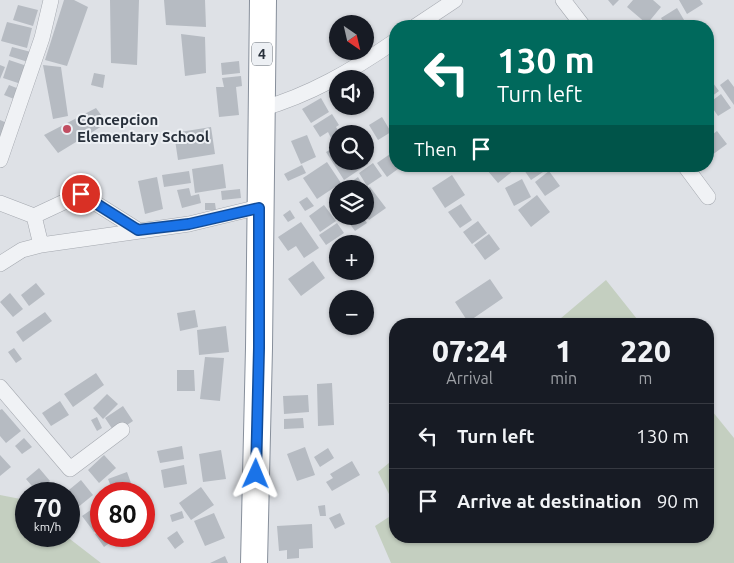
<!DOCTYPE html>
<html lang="en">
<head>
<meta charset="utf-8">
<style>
  :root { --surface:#171b24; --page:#20242c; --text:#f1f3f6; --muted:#9ea1a6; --line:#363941 }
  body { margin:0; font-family:Ubuntu,sans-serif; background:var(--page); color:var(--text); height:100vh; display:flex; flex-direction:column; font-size:19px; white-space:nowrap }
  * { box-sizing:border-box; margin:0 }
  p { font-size:16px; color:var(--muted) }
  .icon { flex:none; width:28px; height:28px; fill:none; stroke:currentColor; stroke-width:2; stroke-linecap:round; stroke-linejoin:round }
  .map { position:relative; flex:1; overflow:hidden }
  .drawer { position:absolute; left:389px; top:318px; width:325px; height:225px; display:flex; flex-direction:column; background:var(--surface); border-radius:20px; box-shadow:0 1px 4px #0004 }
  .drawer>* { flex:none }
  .hud { position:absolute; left:389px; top:20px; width:325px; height:152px; border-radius:20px; box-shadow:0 1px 4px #0004; background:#00695c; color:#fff; overflow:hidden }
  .needle { width:32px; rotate:146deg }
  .buttons { position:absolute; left:329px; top:15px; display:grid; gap:10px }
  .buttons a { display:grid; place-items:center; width:45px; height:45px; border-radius:50%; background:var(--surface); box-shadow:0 1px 4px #0004; font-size:25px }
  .speed { position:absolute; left:15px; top:482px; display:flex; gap:10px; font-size:25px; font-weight:700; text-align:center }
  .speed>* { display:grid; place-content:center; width:65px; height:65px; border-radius:50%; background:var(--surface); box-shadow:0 1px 4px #0004; line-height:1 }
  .speed small { font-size:12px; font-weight:400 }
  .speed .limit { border:8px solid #d22; background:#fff; color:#111 }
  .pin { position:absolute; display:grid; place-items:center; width:42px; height:42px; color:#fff; margin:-21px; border:2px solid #fff; border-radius:50%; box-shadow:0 1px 5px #0007 }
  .me { position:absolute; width:55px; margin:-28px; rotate:1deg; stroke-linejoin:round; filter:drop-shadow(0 0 4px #0008) }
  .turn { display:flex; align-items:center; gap:18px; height:105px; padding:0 25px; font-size:22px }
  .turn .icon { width:65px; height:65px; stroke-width:2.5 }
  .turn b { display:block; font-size:35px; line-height:42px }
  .then { display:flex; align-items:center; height:48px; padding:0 25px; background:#0003; gap:10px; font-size:19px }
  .eta { display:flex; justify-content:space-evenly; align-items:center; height:85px; text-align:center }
  .eta b { font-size:30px; font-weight:800; line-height:35px }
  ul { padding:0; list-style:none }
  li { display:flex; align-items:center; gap:15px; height:65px; padding:0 25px; border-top:1px solid var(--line) }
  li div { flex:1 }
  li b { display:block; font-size:19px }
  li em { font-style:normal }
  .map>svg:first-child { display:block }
</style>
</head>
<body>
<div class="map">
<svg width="734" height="563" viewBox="0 0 734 563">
  <rect width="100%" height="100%" fill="#dee1e6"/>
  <path fill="#c4cfc0" d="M606,280L641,324H554Z
    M708,406L734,438V563H391L375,526L395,513V536H708Z
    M395,458V506L378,472Z
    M0,495L26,500V536H66L101,563H0Z"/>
  <path fill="#b6bbc2" d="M64,0H74L88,7L67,66L45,60Z
    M110,0H139L137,65L111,63Z
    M164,0H205L206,27L166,25Z
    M608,0H619L613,6Z
    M633,0H653L661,7L647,24L627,7Z
    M679,0H700L703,4L687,14Z
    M18,5L38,10L33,26L13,20Z
    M677,8L687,25L666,26L661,18Z
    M7,22L32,28L27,48L1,41Z
    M181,34L205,37L206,73L185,76Z
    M12,47L31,52L28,62L9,56Z
    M9,60L27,66L21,84L3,78Z
    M239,61L240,73L222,75L221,63Z
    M0,65L5,67L0,79Z
    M43,65L61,67L68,116L53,119Z
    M94,73L105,75L103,88L91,85Z
    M241,76L242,86L236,87L239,115L219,117L216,87H224L222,78Z
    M710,79L719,91L708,99V81Z
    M728,79L734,87V105L720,85Z
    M9,85L19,89L14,99L4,95Z
    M721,94L731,108L718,116L709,103Z
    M321,98L329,112L311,123L302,109Z
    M96,108L107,123L58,153L44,135Z
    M332,114L339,125L336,127L340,133L331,138L328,132L320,137L313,126Z
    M382,117L391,132L378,140L369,125Z
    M0,120L7,123L0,141Z
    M211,127L215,154L178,160L174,133Z
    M717,131L727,144L708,158V138Z
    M307,135L316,157L301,164L291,141Z
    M338,145V161H365V159L368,164L344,180L326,152Z
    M393,152L395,155V166H402L387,177L377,163Z
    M327,162L341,183L317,199L303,178Z
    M373,163L382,176L367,186L359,173Z
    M223,164L226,188L195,193L192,169Z
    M302,165L306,173L288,181L284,174Z
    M492,166H512L514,170L498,183L487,170Z
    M529,166H548L549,168L531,180L524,170Z
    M189,171L191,183L164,187L162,175Z
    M549,171L560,186L545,196L535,182Z
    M452,175L465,195L445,208L432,188Z
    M157,177L163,209L145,214L138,181Z
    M358,177L364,187L361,189H341Z
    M522,179L531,197L514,206L505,188Z
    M370,187L386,208L369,220L365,214V190Z
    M189,188L191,196L199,194L201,203L182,208L177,190Z
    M240,189L241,198L222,200L221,191Z
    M537,195L550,212L531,227L518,210Z
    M307,197L314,206L305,211L299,202Z
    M205,203H215L216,210H205Z
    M461,204L472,220L460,228L448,212Z
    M324,205L336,221L320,232L309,216Z
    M290,210L295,218L288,222L283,215Z
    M344,216H362L367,223L355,231Z
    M478,221L487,233L472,244L463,232Z
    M301,222L319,248L304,258L296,246L288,251L278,237Z
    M337,223L344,233L326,245L319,235Z
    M489,234L500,249L485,260L474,245Z
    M313,261L325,278L301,296L288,279Z
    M490,279L503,298L468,322L455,302Z
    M36,283L45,294L29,306L21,295Z
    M10,293L23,309L13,317L0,302Z
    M195,310L198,327L180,331L177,313Z
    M45,312L52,321L23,342L16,332Z
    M226,326L229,352L199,355L197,330Z
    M14,348L22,359L16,363L8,352Z
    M205,357L224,358L220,401L200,399Z
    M177,370H194L195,391H177Z
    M96,373L104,385L73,407L64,394Z
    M332,383L334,425L318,426L317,384Z
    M107,394L118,404L103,419L93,408Z
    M308,395L309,412L284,414L283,396Z
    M60,401L69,415L51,426L42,413Z
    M123,406L133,421L115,433L105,418Z
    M2,409L21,431L6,443L0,436V410Z
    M97,417L102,428L97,431L91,420Z
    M303,418L304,428L284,429V419Z
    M24,438L32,447L22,454L15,446Z
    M182,446L184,459L160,463L157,451Z
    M305,447L315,475L297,481L287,454Z
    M328,448L334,458L320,467L314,457Z
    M221,450L226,479L203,482L199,454Z
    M0,455L11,467L0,476Z
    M104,455L116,468L99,483L88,470Z
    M352,461L360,475L332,491L326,482L333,478L330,474Z
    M184,465L187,484L164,488L161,470Z
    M39,468L50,481L37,492L26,479Z
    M127,472L135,494H114L108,479Z
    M81,480L93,495L77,508L69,498V494H64Z
    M201,487L214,505L191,520L179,503Z
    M101,503V527L94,532L82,516Z
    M325,505L326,516H320L318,506Z
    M182,511L184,518L172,522L170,515Z
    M214,513L225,538L205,546L194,521Z
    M340,513L345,524L335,529L329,518Z
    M312,524L313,548L299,549V558L287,559V550L279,551L277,526Z
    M101,530V536H119L104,547L95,534Z
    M177,531L184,542L175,549L167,538Z
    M225,556L228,563H210Z"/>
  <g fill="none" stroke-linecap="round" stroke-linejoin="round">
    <defs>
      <path id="minor" d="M563,0L583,26
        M416,26L455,0
        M261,109C310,95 353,70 395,41
        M0,160L42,38L51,0
        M685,166L708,197
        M0,203L34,216L81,194L138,230
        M34,216L41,245
        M0,264L22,250L41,245L189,224L259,207
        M0,387L70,469L122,430"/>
      <path id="trunk" d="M254,563L259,348L263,0"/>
    </defs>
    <use href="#minor" stroke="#a4a8af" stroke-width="16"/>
    <use href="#trunk" stroke="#878f9b" stroke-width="28"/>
    <use href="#minor" stroke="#f0f2f5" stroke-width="15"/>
    <use href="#trunk" stroke="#fff" stroke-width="26"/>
  </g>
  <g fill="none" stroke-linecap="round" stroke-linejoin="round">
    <defs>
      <path id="route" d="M81,194L138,230L189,224L259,208V348L256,474"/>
    </defs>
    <use href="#route" stroke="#114b97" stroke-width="12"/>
    <use href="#route" stroke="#1a73e8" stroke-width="9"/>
  </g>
  <circle fill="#c14d61" stroke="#edf0f4" stroke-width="2" cx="67" cy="129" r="5"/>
  <g text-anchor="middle" stroke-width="4" stroke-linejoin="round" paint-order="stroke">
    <rect fill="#edf0f4" stroke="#636a72" stroke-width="1" x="252" y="42.5" width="20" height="23" rx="4"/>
    <g font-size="14" font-weight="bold" fill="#28303b">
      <text x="262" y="59">4</text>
    </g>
    <g font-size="15" font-weight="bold" fill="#28303b" stroke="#edf0f4" text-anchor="start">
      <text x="77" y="125">Concepcion<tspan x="77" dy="17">Elementary School</tspan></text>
    </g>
  </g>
</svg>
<div class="buttons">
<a><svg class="needle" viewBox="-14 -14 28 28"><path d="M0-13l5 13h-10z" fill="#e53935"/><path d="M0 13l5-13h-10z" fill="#9ea1a6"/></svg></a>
<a><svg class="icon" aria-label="sound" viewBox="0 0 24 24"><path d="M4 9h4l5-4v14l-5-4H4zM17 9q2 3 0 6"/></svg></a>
<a><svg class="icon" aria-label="search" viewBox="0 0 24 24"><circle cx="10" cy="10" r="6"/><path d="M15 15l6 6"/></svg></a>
<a><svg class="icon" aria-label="layers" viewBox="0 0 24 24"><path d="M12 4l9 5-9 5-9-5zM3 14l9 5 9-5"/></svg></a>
<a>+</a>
<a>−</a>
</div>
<div class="speed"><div>70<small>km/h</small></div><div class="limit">80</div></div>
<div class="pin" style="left:81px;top:194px;background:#d93025"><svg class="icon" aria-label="arrive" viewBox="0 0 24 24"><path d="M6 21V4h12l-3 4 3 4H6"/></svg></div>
<svg class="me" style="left:256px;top:474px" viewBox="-20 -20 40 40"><path d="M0-17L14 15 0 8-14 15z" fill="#1a73e8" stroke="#fff" stroke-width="4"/></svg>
<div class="hud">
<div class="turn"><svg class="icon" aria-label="left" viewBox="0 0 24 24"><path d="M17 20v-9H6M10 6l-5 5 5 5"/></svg><div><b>130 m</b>Turn left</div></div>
<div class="then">Then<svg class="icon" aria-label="arrive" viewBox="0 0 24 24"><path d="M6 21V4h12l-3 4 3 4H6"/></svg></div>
</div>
<section class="drawer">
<div class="eta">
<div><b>07:24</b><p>Arrival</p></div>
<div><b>1</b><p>min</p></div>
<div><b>220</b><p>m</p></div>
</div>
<ul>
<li><svg class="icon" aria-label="left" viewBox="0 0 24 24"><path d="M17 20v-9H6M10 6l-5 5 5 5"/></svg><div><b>Turn left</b></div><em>130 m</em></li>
<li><svg class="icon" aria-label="arrive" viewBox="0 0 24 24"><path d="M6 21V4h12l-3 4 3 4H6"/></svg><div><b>Arrive at destination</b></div><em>90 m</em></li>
</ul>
</section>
</div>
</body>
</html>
